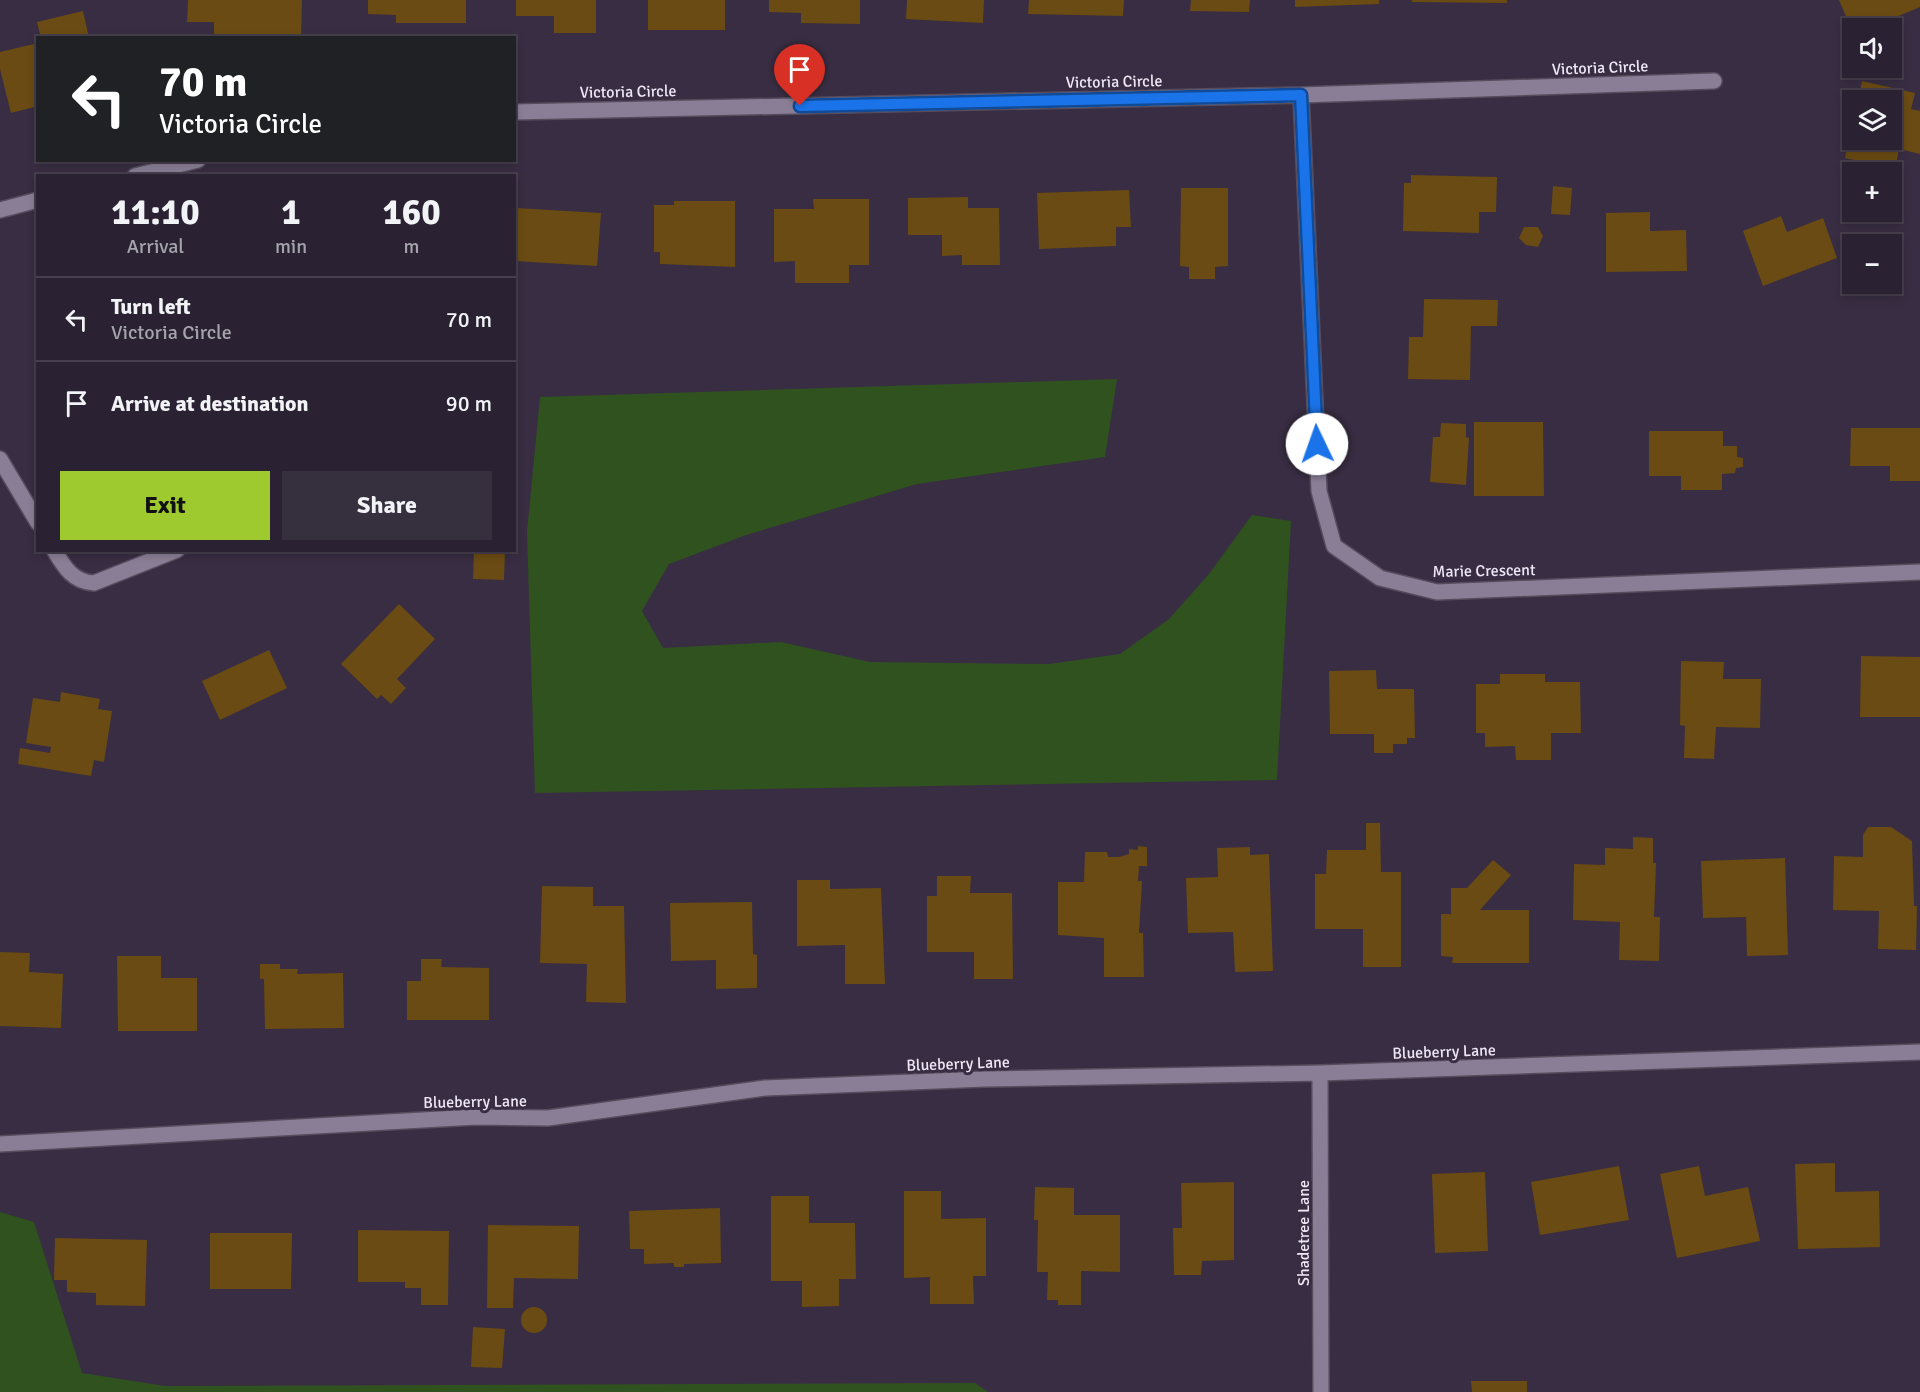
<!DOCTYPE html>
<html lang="en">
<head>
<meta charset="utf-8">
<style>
  :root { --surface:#2a2232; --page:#362f3e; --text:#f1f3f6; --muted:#a5a4ac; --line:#463f4d; --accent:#9eca2f }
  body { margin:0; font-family:Signika,sans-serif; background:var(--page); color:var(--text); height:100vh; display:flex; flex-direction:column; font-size:22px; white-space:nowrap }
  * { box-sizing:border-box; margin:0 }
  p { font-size:20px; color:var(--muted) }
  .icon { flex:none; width:33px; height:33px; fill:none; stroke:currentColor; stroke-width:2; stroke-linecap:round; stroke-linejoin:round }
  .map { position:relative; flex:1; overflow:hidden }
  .panel { position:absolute; left:36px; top:174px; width:480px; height:378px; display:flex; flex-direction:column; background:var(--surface); border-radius:0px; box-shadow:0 3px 9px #0003,0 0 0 2px var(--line) }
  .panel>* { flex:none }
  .guide { position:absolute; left:36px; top:36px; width:480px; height:126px; border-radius:0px; box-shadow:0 3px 9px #0003,0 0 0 2px var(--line); background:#202124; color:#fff; overflow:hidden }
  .tools { position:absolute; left:1842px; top:18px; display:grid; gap:12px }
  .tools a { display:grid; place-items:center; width:60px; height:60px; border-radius:0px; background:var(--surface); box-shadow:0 3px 9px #0003,0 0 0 2px var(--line); font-size:30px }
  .pin { position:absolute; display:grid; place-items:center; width:51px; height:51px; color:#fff; margin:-62px -26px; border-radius:50% 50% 50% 0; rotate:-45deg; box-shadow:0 0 6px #0007 }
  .pin .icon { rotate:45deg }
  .me { position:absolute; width:66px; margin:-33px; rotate:357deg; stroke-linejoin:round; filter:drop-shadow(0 0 4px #0008) }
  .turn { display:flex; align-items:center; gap:21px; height:126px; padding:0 24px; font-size:27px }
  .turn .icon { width:78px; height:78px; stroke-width:2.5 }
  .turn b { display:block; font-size:42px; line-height:51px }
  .eta { display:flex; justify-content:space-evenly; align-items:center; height:102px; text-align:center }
  .eta b { font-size:36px; font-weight:700; line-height:42px }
  .button { display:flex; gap:12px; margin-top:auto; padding:12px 24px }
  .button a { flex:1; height:69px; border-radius:0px; background:var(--accent); color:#111; font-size:24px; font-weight:700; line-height:69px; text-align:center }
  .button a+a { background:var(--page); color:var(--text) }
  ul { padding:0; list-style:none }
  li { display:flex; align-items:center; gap:18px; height:84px; padding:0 24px; border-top:2px solid var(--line) }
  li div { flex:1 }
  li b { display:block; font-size:22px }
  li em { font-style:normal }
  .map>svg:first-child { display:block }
</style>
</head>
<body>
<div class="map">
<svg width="1920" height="1392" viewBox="0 0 1920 1392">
  <rect width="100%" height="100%" fill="#382d42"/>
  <path fill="#30521f" d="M1117,379L1105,457L917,484L746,535L669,564L642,611L663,648L781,642L870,662L1049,664L1120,654L1169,619L1209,574L1252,515L1291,521L1277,780L535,793L527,532L540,397Z
    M0,1212L34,1222L82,1373L165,1386L975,1383L988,1392H0Z"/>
  <path fill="#6a4b13" d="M188,0H302L301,38H214V22H187Z
    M368,0H466V23H396V15L368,14Z
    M516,0H596V33H554V16H516Z
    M648,0H725V30H648Z
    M769,0H860V24L801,23V13L769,12Z
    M907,0H984L983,23L906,19Z
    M1029,0H1124L1123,16L1028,14Z
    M1191,0H1250L1249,12L1190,11Z
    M1295,0H1379V4L1295,7Z
    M1412,0H1507V3L1412,2Z
    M1839,0H1920V7L1870,28H1851Z
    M83,11L89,38H41L37,22Z
    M38,43V106L11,113L0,69V52Z
    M1862,81L1915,93L1911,109L1920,111V154L1899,149L1895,169L1845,158L1852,129V140H1892V100H1858Z
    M1411,175L1497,177L1496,212H1479V233L1403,231L1404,183H1411Z
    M1553,186L1572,188L1570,215L1551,214Z
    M1181,188H1228V266L1215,267V279H1189V267L1180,266Z
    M1129,190L1131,227H1116V246L1039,249L1037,193Z
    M968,197V208H999L1000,265H962V255L942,256V235H908V198Z
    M813,199H869V265H849V283H795V261L774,262V209H814Z
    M674,201H735V267L660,264V252H654V205H674Z
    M516,208L601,213L597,266L514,261Z
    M1650,212V231L1686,230L1687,271L1606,272V213Z
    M1781,216L1787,232L1823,218L1837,258L1763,286L1743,231Z
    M1524,227H1538L1543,236L1538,247L1526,245L1519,238Z
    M1424,299L1498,300L1497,326H1471L1470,380L1408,379L1409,337H1423Z
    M1474,422H1543L1544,496H1474Z
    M1441,423L1466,424V437L1469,438L1466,485L1430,482L1433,437H1440Z
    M1851,428H1920V481H1890V466H1850Z
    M1649,431H1723V446H1737V457L1743,458V467L1736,468L1735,473L1722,474V490H1681V476H1649Z
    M474,550H505L504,580L473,579Z
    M399,604L435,639L397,679L406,688L391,704L381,695L377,699L341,664Z
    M269,650L287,688L220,720L202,681Z
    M1861,656L1920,657V717H1860Z
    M1681,661L1724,662L1723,679H1761L1760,728L1716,727L1714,759L1684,758L1685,726L1680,725Z
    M1376,670L1377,689H1414L1415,738H1407V744H1393V753H1374V734H1330L1329,671Z
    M1500,674H1545V682H1580L1581,733H1551V760H1516L1515,746L1485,747V733H1476V684H1500Z
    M61,692L100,699L98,709L112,711L104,762L94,760L91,776L18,764L20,748L50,753L51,747L26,743L33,698L60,702Z
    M1366,823H1380L1381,872H1401V967H1363V929H1315V874H1326L1327,850H1366Z
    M1868,827H1891L1912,841L1914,906H1917L1916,950L1878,949L1879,911L1833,910L1834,856L1863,857V835Z
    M1633,837L1653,838V863H1656L1654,917H1660L1659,961L1619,960L1620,922L1573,920L1574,864L1605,865V848L1633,849Z
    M1138,846L1147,847V866H1139L1138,881H1142L1139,933H1143L1144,977H1104V938L1058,935V882H1084L1085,852H1107L1108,857H1119L1129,854V849L1138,850Z
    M1250,847V855L1269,854L1273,971L1235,972L1233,932L1188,933L1186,878L1218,877L1217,848Z
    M1785,858L1788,955L1747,956L1746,917L1703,918L1701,861Z
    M1493,860L1511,875L1480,910H1529V963H1452L1453,957L1441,956V914H1451V888H1467Z
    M937,876H971L970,893H1012L1013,979H974V952H927V896H937Z
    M797,880H830V889L881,888L885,984H845V945L797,946Z
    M542,886L593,887V906H624L626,1003L586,1002L587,964L540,963Z
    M752,902L753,954L757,955V988L716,989V960L671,961L670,903Z
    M0,952L30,953L29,972L63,974L61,1028L0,1026Z
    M117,956H161V978H197V1031H118Z
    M421,959H442L441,967L489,968V1020H407V981H421Z
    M260,964H280V969H298L297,974L343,973L344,1028L265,1029L264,979H260Z
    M1835,1163V1192L1879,1191L1880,1247L1798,1249L1795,1164Z
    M1619,1166L1629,1220L1540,1235L1531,1182Z
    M1699,1166L1705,1196L1748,1187L1760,1241L1677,1258L1660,1174Z
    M1485,1172L1488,1251L1435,1253L1432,1174Z
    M1234,1182V1260L1202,1261L1201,1275H1174L1173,1228H1182L1181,1183Z
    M1035,1187L1074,1188V1215H1120V1272L1081,1271V1305H1058V1300H1047L1048,1272H1037L1038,1220H1034Z
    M904,1191H941V1219L986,1218V1276H973L974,1304H930V1277L904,1278Z
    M771,1196H809V1223H855L856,1279H839V1306L802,1307V1281H771Z
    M720,1208L721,1263L684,1264V1267H674V1263L644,1264V1249H630L629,1211Z
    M488,1225L579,1226L578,1279L514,1278L513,1308H487Z
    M358,1230L449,1231L448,1305H421V1288H405V1282H358Z
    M210,1233H292L291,1289H210Z
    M55,1238L147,1240L145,1306L96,1305V1293L67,1292V1280H54Z
    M521 1320a13 13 0 1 1 26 0a13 13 0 1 1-26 0Z
    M473,1327L505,1329L502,1368L471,1367Z
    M1471,1381H1527V1392H1472Z"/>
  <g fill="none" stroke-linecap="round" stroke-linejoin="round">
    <defs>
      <path id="minor" d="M1301,95L1319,491L1334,546L1380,578L1437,592L1920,572
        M514,112L1301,95L1714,81
        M135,176L198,160
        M0,210L38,200
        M0,459L38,523
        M54,550C64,567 73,582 94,583L177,550
        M1320,1073L1321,1392
        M0,1144L476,1117L548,1118L765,1088L985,1079L1320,1073L1920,1052"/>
    </defs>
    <use href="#minor" stroke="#554c5d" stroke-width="18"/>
    <use href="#minor" stroke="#8a7e96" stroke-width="15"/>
  </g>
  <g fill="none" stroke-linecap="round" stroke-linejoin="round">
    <defs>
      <path id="route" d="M800,106L1301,95L1317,444"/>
    </defs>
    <use href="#route" stroke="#114b97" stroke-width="15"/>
    <use href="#route" stroke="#1a73e8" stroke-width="10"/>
  </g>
  <g text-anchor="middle" stroke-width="6" stroke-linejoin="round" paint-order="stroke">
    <g font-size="16" fill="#eee7f5" stroke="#382d42">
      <text transform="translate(1600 67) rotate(-2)" y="6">Victoria Circle</text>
      <text transform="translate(1114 81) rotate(-1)" y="6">Victoria Circle</text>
      <text transform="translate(628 91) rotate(-1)" y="6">Victoria Circle</text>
      <text transform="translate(1484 570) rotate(-1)" y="6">Marie Crescent</text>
      <text transform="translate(1444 1051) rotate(-2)" y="6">Blueberry Lane</text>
      <text transform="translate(958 1063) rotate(-2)" y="6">Blueberry Lane</text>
      <text transform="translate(475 1101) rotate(-1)" y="6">Blueberry Lane</text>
      <text transform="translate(1303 1233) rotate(-90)" y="6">Shadetree Lane</text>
    </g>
  </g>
</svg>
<div class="tools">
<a><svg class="icon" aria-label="sound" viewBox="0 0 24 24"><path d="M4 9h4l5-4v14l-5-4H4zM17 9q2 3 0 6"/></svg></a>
<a><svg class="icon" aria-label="layers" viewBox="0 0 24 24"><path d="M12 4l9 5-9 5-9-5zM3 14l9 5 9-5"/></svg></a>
<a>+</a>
<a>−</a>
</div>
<div class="pin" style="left:800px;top:106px;background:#d93025"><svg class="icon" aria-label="arrive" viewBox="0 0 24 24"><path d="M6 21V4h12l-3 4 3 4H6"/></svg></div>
<svg class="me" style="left:1317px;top:444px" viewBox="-20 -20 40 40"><circle r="19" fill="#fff"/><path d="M0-13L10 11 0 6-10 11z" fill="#1a73e8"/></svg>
<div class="guide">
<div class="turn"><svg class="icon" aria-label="left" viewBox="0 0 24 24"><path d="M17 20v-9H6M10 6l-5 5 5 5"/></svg><div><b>70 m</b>Victoria Circle</div></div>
</div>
<section class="panel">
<div class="eta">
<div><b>11:10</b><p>Arrival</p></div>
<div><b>1</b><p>min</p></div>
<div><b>160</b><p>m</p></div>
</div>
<ul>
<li><svg class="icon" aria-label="left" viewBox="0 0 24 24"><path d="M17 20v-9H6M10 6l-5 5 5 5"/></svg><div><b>Turn left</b><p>Victoria Circle</p></div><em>70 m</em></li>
<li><svg class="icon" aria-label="arrive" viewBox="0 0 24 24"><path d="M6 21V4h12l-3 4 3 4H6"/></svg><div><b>Arrive at destination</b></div><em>90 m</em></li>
</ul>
<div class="button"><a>Exit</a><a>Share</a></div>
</section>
</div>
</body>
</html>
